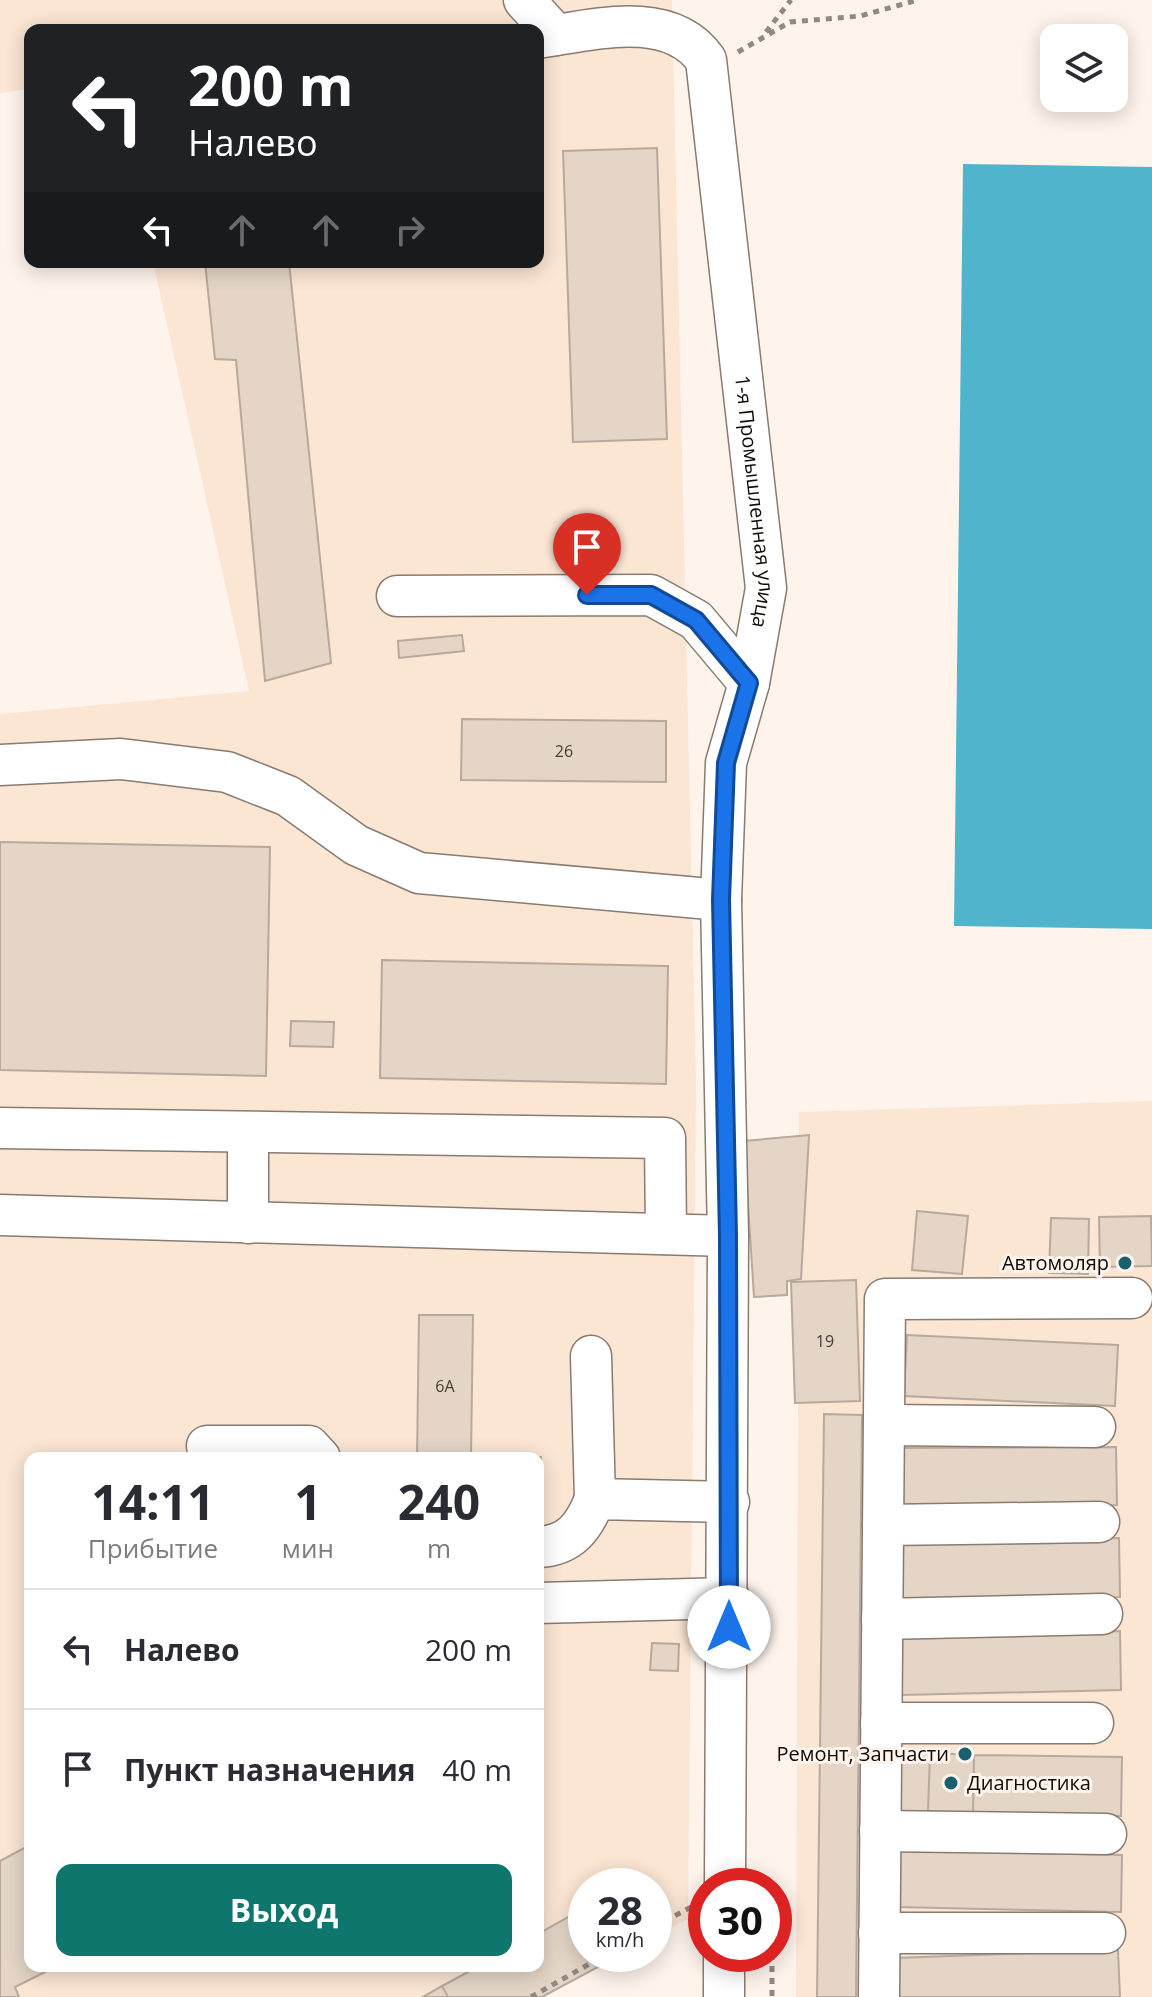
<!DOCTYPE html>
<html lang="ru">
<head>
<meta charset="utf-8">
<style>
  :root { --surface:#fff; --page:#f7f7f7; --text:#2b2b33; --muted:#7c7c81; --line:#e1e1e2; --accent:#0f766e }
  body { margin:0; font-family:"Open Sans",sans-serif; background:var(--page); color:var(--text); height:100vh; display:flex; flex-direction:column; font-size:30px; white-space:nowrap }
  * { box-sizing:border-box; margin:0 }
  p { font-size:26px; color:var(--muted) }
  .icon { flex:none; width:44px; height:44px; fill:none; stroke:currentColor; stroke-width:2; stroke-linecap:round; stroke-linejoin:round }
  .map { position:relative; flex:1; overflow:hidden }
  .panel { position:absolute; left:24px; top:1452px; width:520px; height:520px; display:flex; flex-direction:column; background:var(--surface); border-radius:16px; box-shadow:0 4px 20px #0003 }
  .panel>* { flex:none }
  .top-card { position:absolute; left:24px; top:24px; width:520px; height:244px; border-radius:16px; box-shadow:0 4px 20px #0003; background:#202124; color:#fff; overflow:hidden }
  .tools { position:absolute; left:1040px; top:24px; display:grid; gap:16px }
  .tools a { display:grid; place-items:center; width:88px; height:88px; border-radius:16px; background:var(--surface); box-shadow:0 4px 20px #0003; font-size:40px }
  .speed { position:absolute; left:568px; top:1868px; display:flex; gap:16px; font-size:40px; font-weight:700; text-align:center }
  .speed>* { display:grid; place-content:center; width:104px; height:104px; border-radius:50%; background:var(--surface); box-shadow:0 4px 20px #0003; line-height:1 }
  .speed small { font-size:20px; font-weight:400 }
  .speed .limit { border:12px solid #d22; background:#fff; color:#111 }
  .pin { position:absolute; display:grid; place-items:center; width:68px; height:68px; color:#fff; margin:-82px -34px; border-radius:50% 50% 50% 0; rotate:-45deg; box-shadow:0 0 8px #0007 }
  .pin .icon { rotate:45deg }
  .me { position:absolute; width:88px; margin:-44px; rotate:0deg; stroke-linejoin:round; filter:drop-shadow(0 0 6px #0008) }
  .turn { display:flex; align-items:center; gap:28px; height:168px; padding:0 32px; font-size:36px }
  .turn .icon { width:104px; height:104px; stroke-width:2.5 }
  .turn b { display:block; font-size:56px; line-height:68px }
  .lanes { display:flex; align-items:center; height:76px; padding:0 32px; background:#0003; justify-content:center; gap:40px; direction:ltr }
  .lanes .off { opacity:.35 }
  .eta { display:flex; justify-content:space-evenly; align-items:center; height:136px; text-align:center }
  .eta b { font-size:48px; font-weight:700; line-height:56px }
  .primary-button { display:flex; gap:16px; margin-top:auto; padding:16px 32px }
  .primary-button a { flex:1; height:92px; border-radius:16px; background:var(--accent); color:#fff; font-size:32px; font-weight:700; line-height:92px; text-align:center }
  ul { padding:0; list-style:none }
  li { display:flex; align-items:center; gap:24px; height:120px; padding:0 32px; border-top:2px solid var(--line) }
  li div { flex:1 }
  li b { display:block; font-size:30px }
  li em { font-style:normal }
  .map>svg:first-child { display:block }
</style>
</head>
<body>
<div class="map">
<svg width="1152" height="1997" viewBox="0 0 1152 1997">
  <rect width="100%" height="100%" fill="#fef4ec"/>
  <path fill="#fbe5d3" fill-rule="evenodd" d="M0,0H672L696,1084L688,1919L654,1937V1886H586V1954H622L542,1997H0V714L249,691L153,262H538V30H30V89L0,93ZM30,1458H538V1966H30Z
    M1152,1101V1997H796L799,1112Z"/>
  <path fill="#4fb4cc" d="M963,164L1152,167V929L954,926Z"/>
  <path fill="#e4d5c7" stroke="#b8a99c" stroke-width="2" d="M657,148L667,439L573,442L563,151Z
    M205,262H289L331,663L265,681L236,360L215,359Z
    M462,635L464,651L399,658L398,641Z
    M462,719L666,721V782L461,780Z
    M0,842L270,847L266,1076L0,1070Z
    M382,960L668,966L666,1084L380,1078Z
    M291,1021L334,1022L333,1047L290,1046Z
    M809,1135L801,1279L787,1281V1295L754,1297L744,1141Z
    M917,1211L968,1216L962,1274L912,1270Z
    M1151,1216L1152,1266L1100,1267L1099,1217Z
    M1051,1218L1089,1219L1088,1274L1049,1273Z
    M856,1280L860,1401L795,1403L791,1282Z
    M419,1315H473L471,1457H541L540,1517L538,1458H417Z
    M907,1335L1118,1345L1115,1406L904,1396Z
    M824,1414L862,1415L856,1997H817Z
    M1116,1447L1117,1505L903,1506V1448Z
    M1119,1538L1120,1597L896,1601L895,1542Z
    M1120,1631L1121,1690L902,1695L901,1636Z
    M652,1643L679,1644L678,1671L650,1670Z
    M930,1753L974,1755L973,1814L928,1811Z
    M930,1753L928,1811L890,1813L891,1755Z
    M974,1755L1122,1757L1121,1816L973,1814Z
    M30,1845V1966H57L15,1987L19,1997H0V1861Z
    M898,1850L1122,1855L1121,1912L897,1907Z
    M586,1907V1954H622L542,1997H448L442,1986L479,1966H538V1934Z
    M1118,1950L1120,1997H896L895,1958Z
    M442,1986L448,1997H423Z"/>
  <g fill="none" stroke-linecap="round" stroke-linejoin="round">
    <defs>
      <g id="minor">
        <path d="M524,0L556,35"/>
        <path id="s1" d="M538,38C592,30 670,8 706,60L766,588L749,683L726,763L721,900L728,1236L725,1886"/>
        <path d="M397,596L651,595L696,620L749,683"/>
        <path d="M0,765L121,759L227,772L288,796L356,845L419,873L721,900"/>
        <path d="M0,1128L665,1138L666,1234"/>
        <path d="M248,1132V1223"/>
        <path d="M0,1215L728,1236"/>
        <path d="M591,1356L595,1499"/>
        <path d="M884,1425L1095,1427"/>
        <path d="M207,1446H309L320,1458"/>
        <path d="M883,1525L1099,1522"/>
        <path d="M538,1547C570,1546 584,1527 595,1499L729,1502"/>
        <path d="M538,1603L729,1598"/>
        <path d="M882,1619L1102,1614"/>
        <path d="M881,1723H1093"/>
        <path d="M880,1831L1106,1834"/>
        <path d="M879,1933H1105"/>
        <path d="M724,1997V1954"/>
        <path d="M879,1997L885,1299L1132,1298"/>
      </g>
    </defs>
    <use href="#minor" stroke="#897b6f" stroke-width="43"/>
    <path stroke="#908882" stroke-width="5" stroke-dasharray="6 6" stroke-linecap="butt" d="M766,32L791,0
      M738,52L790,22L860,16L918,0
      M654,1927L695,1905
      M772,1954V1997
      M531,1997L607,1954"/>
    <use href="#minor" stroke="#fff" stroke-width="40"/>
  </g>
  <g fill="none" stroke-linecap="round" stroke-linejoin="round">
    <defs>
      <path id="route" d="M587,595H651L696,620L749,683L726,763L721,900L728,1236L729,1627"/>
    </defs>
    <use href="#route" stroke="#114b97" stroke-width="20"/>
    <use href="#route" stroke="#1a73e8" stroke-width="14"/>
  </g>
  <g fill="#186070" stroke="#fef4ec" stroke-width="3">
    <circle cx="1125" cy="1263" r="8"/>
    <circle cx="965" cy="1754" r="8"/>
    <circle cx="951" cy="1783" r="8"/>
  </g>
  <g text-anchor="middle" stroke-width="6" stroke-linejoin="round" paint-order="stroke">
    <g font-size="16" fill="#453e37">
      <text x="564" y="757">26</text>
      <text x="825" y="1347">19</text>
      <text x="445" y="1392">6А</text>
    </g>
    <g font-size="20" fill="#100b07" stroke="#fef4ec">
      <text dy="7" stroke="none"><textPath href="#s1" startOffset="624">1-я Промышленная улица</textPath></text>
    </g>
    <g font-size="20" fill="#100b07" stroke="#fef4ec" text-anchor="end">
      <text x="1109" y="1270">Автомоляр</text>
      <text x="949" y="1761">Ремонт, Запчасти</text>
      <text x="967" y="1790" text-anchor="start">Диагностика</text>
    </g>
  </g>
</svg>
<div class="tools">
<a><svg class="icon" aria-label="layers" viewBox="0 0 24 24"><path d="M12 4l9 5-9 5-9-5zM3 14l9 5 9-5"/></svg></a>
</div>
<div class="speed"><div>28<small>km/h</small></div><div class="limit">30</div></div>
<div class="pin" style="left:587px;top:595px;background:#d93025"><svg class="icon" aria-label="arrive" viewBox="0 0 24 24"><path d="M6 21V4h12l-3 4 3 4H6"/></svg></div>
<svg class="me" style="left:729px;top:1627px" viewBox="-20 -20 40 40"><circle r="19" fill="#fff"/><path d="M0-13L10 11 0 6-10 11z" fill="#1a73e8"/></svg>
<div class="top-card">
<div class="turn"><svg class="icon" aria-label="left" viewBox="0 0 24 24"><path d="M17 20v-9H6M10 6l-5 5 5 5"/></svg><div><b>200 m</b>Налево</div></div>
<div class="lanes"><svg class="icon" aria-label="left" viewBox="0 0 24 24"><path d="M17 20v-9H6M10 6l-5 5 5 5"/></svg><svg class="icon off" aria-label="ahead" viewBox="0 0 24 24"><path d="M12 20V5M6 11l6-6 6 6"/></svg><svg class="icon off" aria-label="ahead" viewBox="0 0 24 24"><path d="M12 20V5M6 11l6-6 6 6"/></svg><svg class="icon off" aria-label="right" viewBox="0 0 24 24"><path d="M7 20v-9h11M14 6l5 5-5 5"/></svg></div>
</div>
<section class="panel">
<div class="eta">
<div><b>14:11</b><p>Прибытие</p></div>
<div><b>1</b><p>мин</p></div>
<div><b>240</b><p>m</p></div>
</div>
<ul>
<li><svg class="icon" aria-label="left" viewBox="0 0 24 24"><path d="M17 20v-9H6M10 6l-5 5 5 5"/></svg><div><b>Налево</b></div><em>200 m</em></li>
<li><svg class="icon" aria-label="arrive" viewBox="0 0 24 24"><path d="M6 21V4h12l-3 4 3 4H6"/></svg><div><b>Пункт назначения</b></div><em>40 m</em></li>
</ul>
<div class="primary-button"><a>Выход</a></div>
</section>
</div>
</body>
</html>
